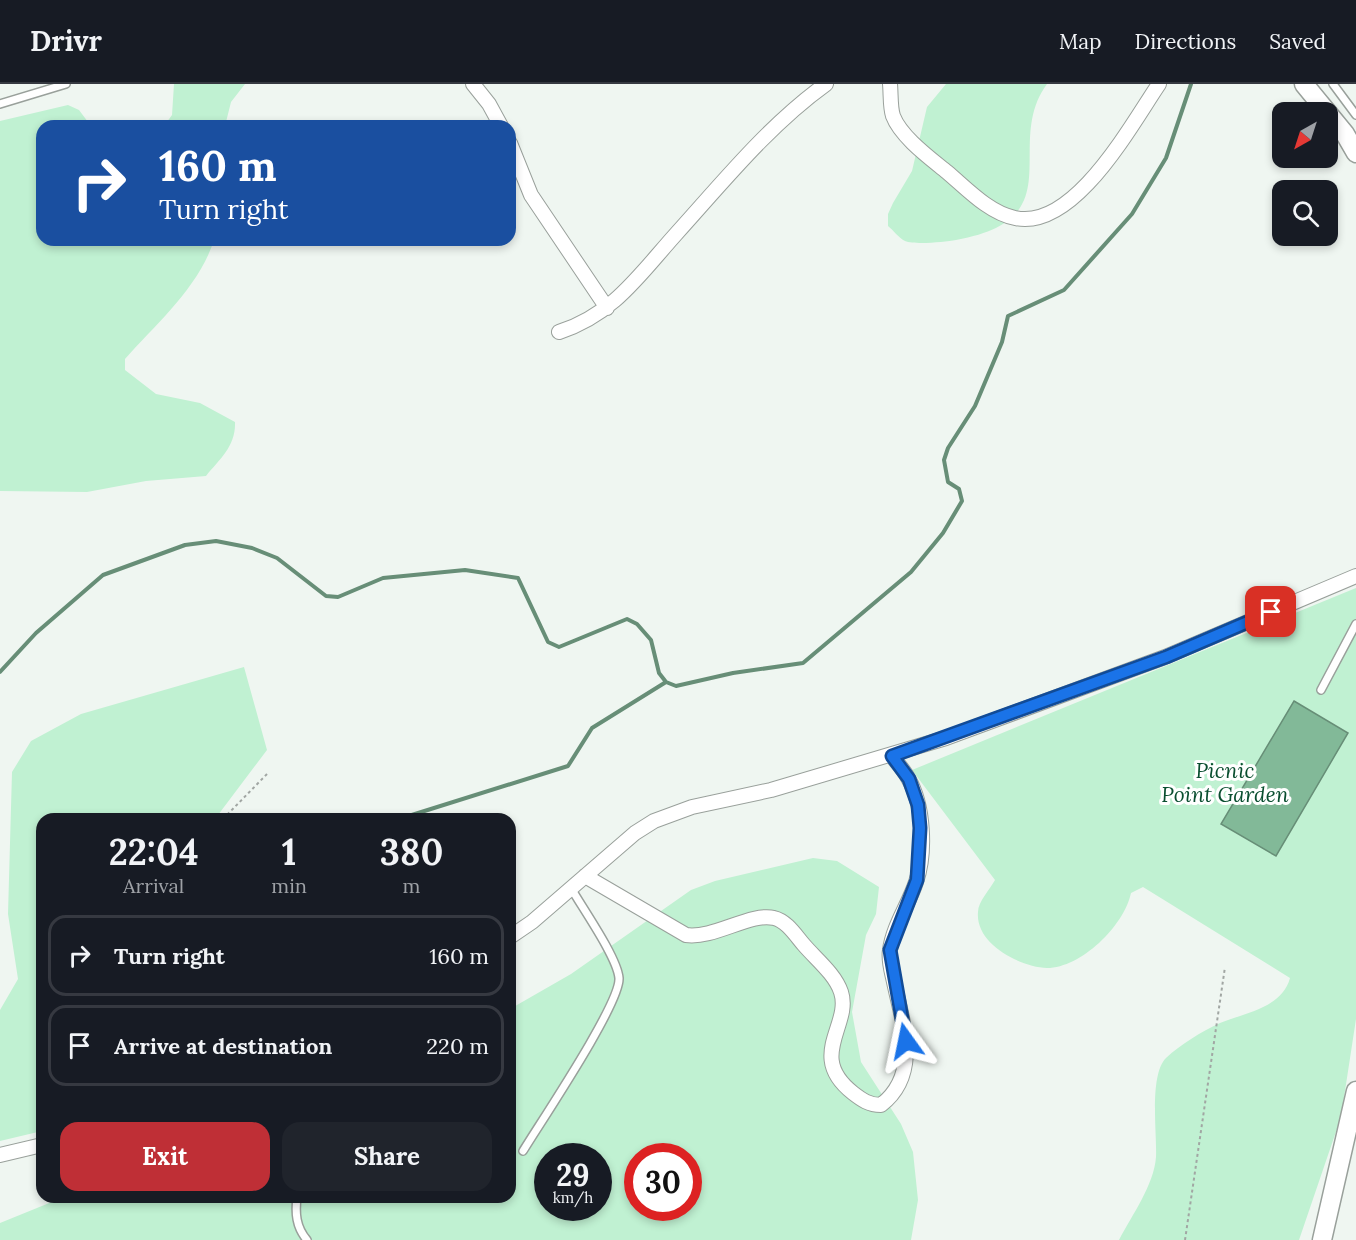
<!DOCTYPE html>
<html lang="en">
<head>
<meta charset="utf-8">
<style>
  :root { --surface:#171b24; --page:#20242c; --text:#f1f3f6; --muted:#9ea1a6; --line:#363941; --accent:#bf2f36 }
  body { margin:0; font-family:Lora,serif; background:var(--page); color:var(--text); height:100vh; display:flex; flex-direction:column; font-size:22px; white-space:nowrap }
  * { box-sizing:border-box; margin:0 }
  p { font-size:20px; color:var(--muted) }
  .icon { flex:none; width:33px; height:33px; fill:none; stroke:currentColor; stroke-width:2; stroke-linecap:round; stroke-linejoin:round }
  .map { position:relative; flex:1; overflow:hidden }
  .drawer { position:absolute; left:36px; top:729px; width:480px; height:390px; display:flex; flex-direction:column; background:var(--surface); border-radius:18px; box-shadow:0 3px 9px #0003 }
  .drawer>* { flex:none }
  .guide { position:absolute; left:36px; top:36px; width:480px; height:126px; border-radius:18px; box-shadow:0 3px 9px #0003; background:#1a4fa0; color:#fff; overflow:hidden }
  .needle { width:39px; rotate:219deg }
  .controls { position:absolute; left:1272px; top:18px; display:grid; gap:12px }
  .controls a { display:grid; place-items:center; width:66px; height:66px; border-radius:12px; background:var(--surface); box-shadow:0 3px 9px #0003; font-size:30px }
  .speed { position:absolute; left:534px; top:1059px; display:flex; gap:12px; font-size:30px; font-weight:700; text-align:center }
  .speed>* { display:grid; place-content:center; width:78px; height:78px; border-radius:50%; background:var(--surface); box-shadow:0 3px 9px #0003; line-height:1 }
  .speed small { font-size:15px; font-weight:400 }
  .speed .limit { border:9px solid #d22; background:#fff; color:#111 }
  .pin { position:absolute; display:grid; place-items:center; width:51px; height:51px; color:#fff; margin:-26px; border-radius:12px; box-shadow:0 3px 9px #0006 }
  .me { position:absolute; width:66px; margin:-33px; rotate:348deg; stroke-linejoin:round; filter:drop-shadow(0 0 4px #0008) }
  .turn { display:flex; align-items:center; gap:21px; height:126px; padding:0 24px; font-size:27px }
  .turn .icon { width:78px; height:78px; stroke-width:2.5 }
  .turn b { display:block; font-size:42px; line-height:51px }
  .eta { display:flex; justify-content:space-evenly; align-items:center; height:102px; text-align:center }
  .eta b { font-size:36px; font-weight:800; line-height:42px }
  .cta { display:flex; gap:12px; margin-top:auto; padding:12px 24px }
  .cta a { flex:1; height:69px; border-radius:18px; background:var(--accent); color:#fff; font-size:24px; font-weight:800; line-height:69px; text-align:center }
  .cta a+a { background:var(--page); color:var(--text) }
  ul { padding:0; list-style:none }
  li { display:flex; align-items:center; gap:18px; height:81px; margin:0 12px 9px; padding:0 12px; border:3px solid var(--line); border-radius:18px }
  li div { flex:1 }
  li b { display:block; font-size:22px }
  li em { font-style:normal }
  header { display:flex; align-items:center; gap:36px; box-sizing:border-box; height:84px; padding:0 30px; background:var(--surface); border-bottom:2px solid var(--line) }
  header strong { font-size:28px }
  nav { display:flex; gap:33px; margin-inline-start:auto; font-size:21px }
  .map>svg:first-child { display:block }
</style>
</head>
<body>
<header>
<strong>Drivr</strong>
<nav><a>Map</a><a>Directions</a><a>Saved</a></nav>
</header>
<div class="map">
<svg width="1356" height="1156" viewBox="0 0 1356 1156">
  <rect width="100%" height="100%" fill="#eff6f1"/>
  <path fill="#c0f1d2" fill-rule="evenodd" d="M174,0H245L231,18L225,42H164L172,31Z
    M946,0H1047C1002,61 1075,135 956,156C945,158 915,161 905,157C899,154 893,146 888,142V130L893,119L912,87L927,23Z
    M68,21L79,26L91,42H42V156H214C199,203 157,239 125,275V286L156,310L200,319L235,338C236,362 220,375 206,392L146,397L87,408L0,407V37Z
    M1356,504V935L1341,1033L1299,1156H1119C1132,1131 1154,1101 1156,1073C1157,1049 1149,991 1166,974C1181,960 1201,948 1220,939C1244,929 1282,924 1290,894L1143,803L1131,809C1124,842 1081,884 1047,884C1020,883 975,860 978,828C978,818 990,805 995,796L912,686Z
    M244,583L267,666L215,735H42V1047L0,1057V926L18,895L8,830L12,688L31,657L81,630Z
    M813,774L837,777L879,803L876,830L866,851L852,928L861,978L901,1040L913,1068L918,1116L911,1156H0V1139L64,1113H510V925L571,890L691,806L715,797ZM548,1072H598V1124H548ZM638,1072H688V1124H638Z"/>
  <path fill="#82b998" stroke="#678e77" stroke-width="1.5" d="M1294,617L1348,649L1276,772L1221,740Z"/>
  <g fill="none" stroke-linecap="round" stroke-linejoin="round">
    <path stroke="#678e77" stroke-width="4" d="M0,588L36,549L103,491L185,461L216,457L252,464L277,474L326,512L338,513L383,494L465,486L518,494L548,558L559,563L627,535L637,540L651,556L659,589L666,598L676,602L733,589L803,579L911,488L943,449L962,417L959,405L948,398L944,376L948,364L975,322L1002,258L1008,232L1064,206L1132,130L1166,74L1191,0
      M399,735L568,682L592,644L666,598"/>
    <defs>
      <path id="service" d="M1333,0L1356,31
        M0,20L66,0
        M1321,606L1356,540
        M523,1067C540,1039 621,919 619,894C617,873 583,825 571,804
        M297,1113C295,1129 296,1143 307,1156"/>
      <path id="minor" d="M473,0L489,20L501,42
        M890,0C891,10 890,23 893,32C901,53 930,74 947,88C966,104 989,129 1015,134C1074,147 1131,41 1159,0
        M510,59L531,111L607,224
        M559,248C613,231 640,190 676,150C723,98 769,41 826,0
        M585,792L686,851C714,855 751,828 774,834C787,837 796,852 804,861C816,875 835,890 841,908C852,941 806,972 853,1009C862,1016 869,1021 881,1021C921,990 903,940 894,898C892,888 888,877 890,866C893,842 909,820 916,798C926,769 924,721 908,694C904,686 897,679 892,672
        M510,853L532,838L635,749L654,737L692,723L771,706L946,654L1165,573L1356,492
        M0,1071L42,1061"/>
      <path id="secondary" d="M1304,0L1345,50L1356,69
        M1322,1156L1356,1007"/>
    </defs>
    <use href="#service" stroke="#99a09b" stroke-width="10"/>
    <use href="#minor" stroke="#99a09b" stroke-width="16"/>
    <use href="#secondary" stroke="#99a09b" stroke-width="21"/>
    <path stroke="#a1a6a3" stroke-width="2" stroke-dasharray="3 3" stroke-linecap="butt" d="M223,735L267,690
      M1185,1156L1225,883"/>
    <use href="#service" stroke="#fff" stroke-width="7"/>
    <use href="#minor" stroke="#fff" stroke-width="14"/>
    <use href="#secondary" stroke="#fff" stroke-width="18"/>
  </g>
  <g fill="none" stroke-linecap="round" stroke-linejoin="round">
    <defs>
      <path id="route" d="M906,957L890,866L917,796L920,744L918,721L909,695L892,672L1166,573L1271,528"/>
    </defs>
    <use href="#route" stroke="#114b97" stroke-width="15"/>
    <use href="#route" stroke="#1a73e8" stroke-width="10"/>
  </g>
  <g text-anchor="middle" stroke-width="6" stroke-linejoin="round" paint-order="stroke">
    <g font-size="21" font-style="italic" fill="#094e2f" stroke="#fff">
      <text x="1225" y="694">Picnic<tspan x="1225" dy="24">Point Garden</tspan></text>
    </g>
  </g>
</svg>
<div class="controls">
<a><svg class="needle" viewBox="-14 -14 28 28"><path d="M0-13l5 13h-10z" fill="#e53935"/><path d="M0 13l5-13h-10z" fill="#9ea1a6"/></svg></a>
<a><svg class="icon" aria-label="search" viewBox="0 0 24 24"><circle cx="10" cy="10" r="6"/><path d="M15 15l6 6"/></svg></a>
</div>
<div class="speed"><div>29<small>km/h</small></div><div class="limit">30</div></div>
<div class="pin" style="left:1271px;top:528px;background:#d93025"><svg class="icon" aria-label="arrive" viewBox="0 0 24 24"><path d="M6 21V4h12l-3 4 3 4H6"/></svg></div>
<svg class="me" style="left:906px;top:957px" viewBox="-20 -20 40 40"><path d="M0-17L14 15 0 8-14 15z" fill="#1a73e8" stroke="#fff" stroke-width="4"/></svg>
<div class="guide">
<div class="turn"><svg class="icon" aria-label="right" viewBox="0 0 24 24"><path d="M7 20v-9h11M14 6l5 5-5 5"/></svg><div><b>160 m</b>Turn right</div></div>
</div>
<section class="drawer">
<div class="eta">
<div><b>22:04</b><p>Arrival</p></div>
<div><b>1</b><p>min</p></div>
<div><b>380</b><p>m</p></div>
</div>
<ul>
<li><svg class="icon" aria-label="right" viewBox="0 0 24 24"><path d="M7 20v-9h11M14 6l5 5-5 5"/></svg><div><b>Turn right</b></div><em>160 m</em></li>
<li><svg class="icon" aria-label="arrive" viewBox="0 0 24 24"><path d="M6 21V4h12l-3 4 3 4H6"/></svg><div><b>Arrive at destination</b></div><em>220 m</em></li>
</ul>
<div class="cta"><a>Exit</a><a>Share</a></div>
</section>
</div>
</body>
</html>
